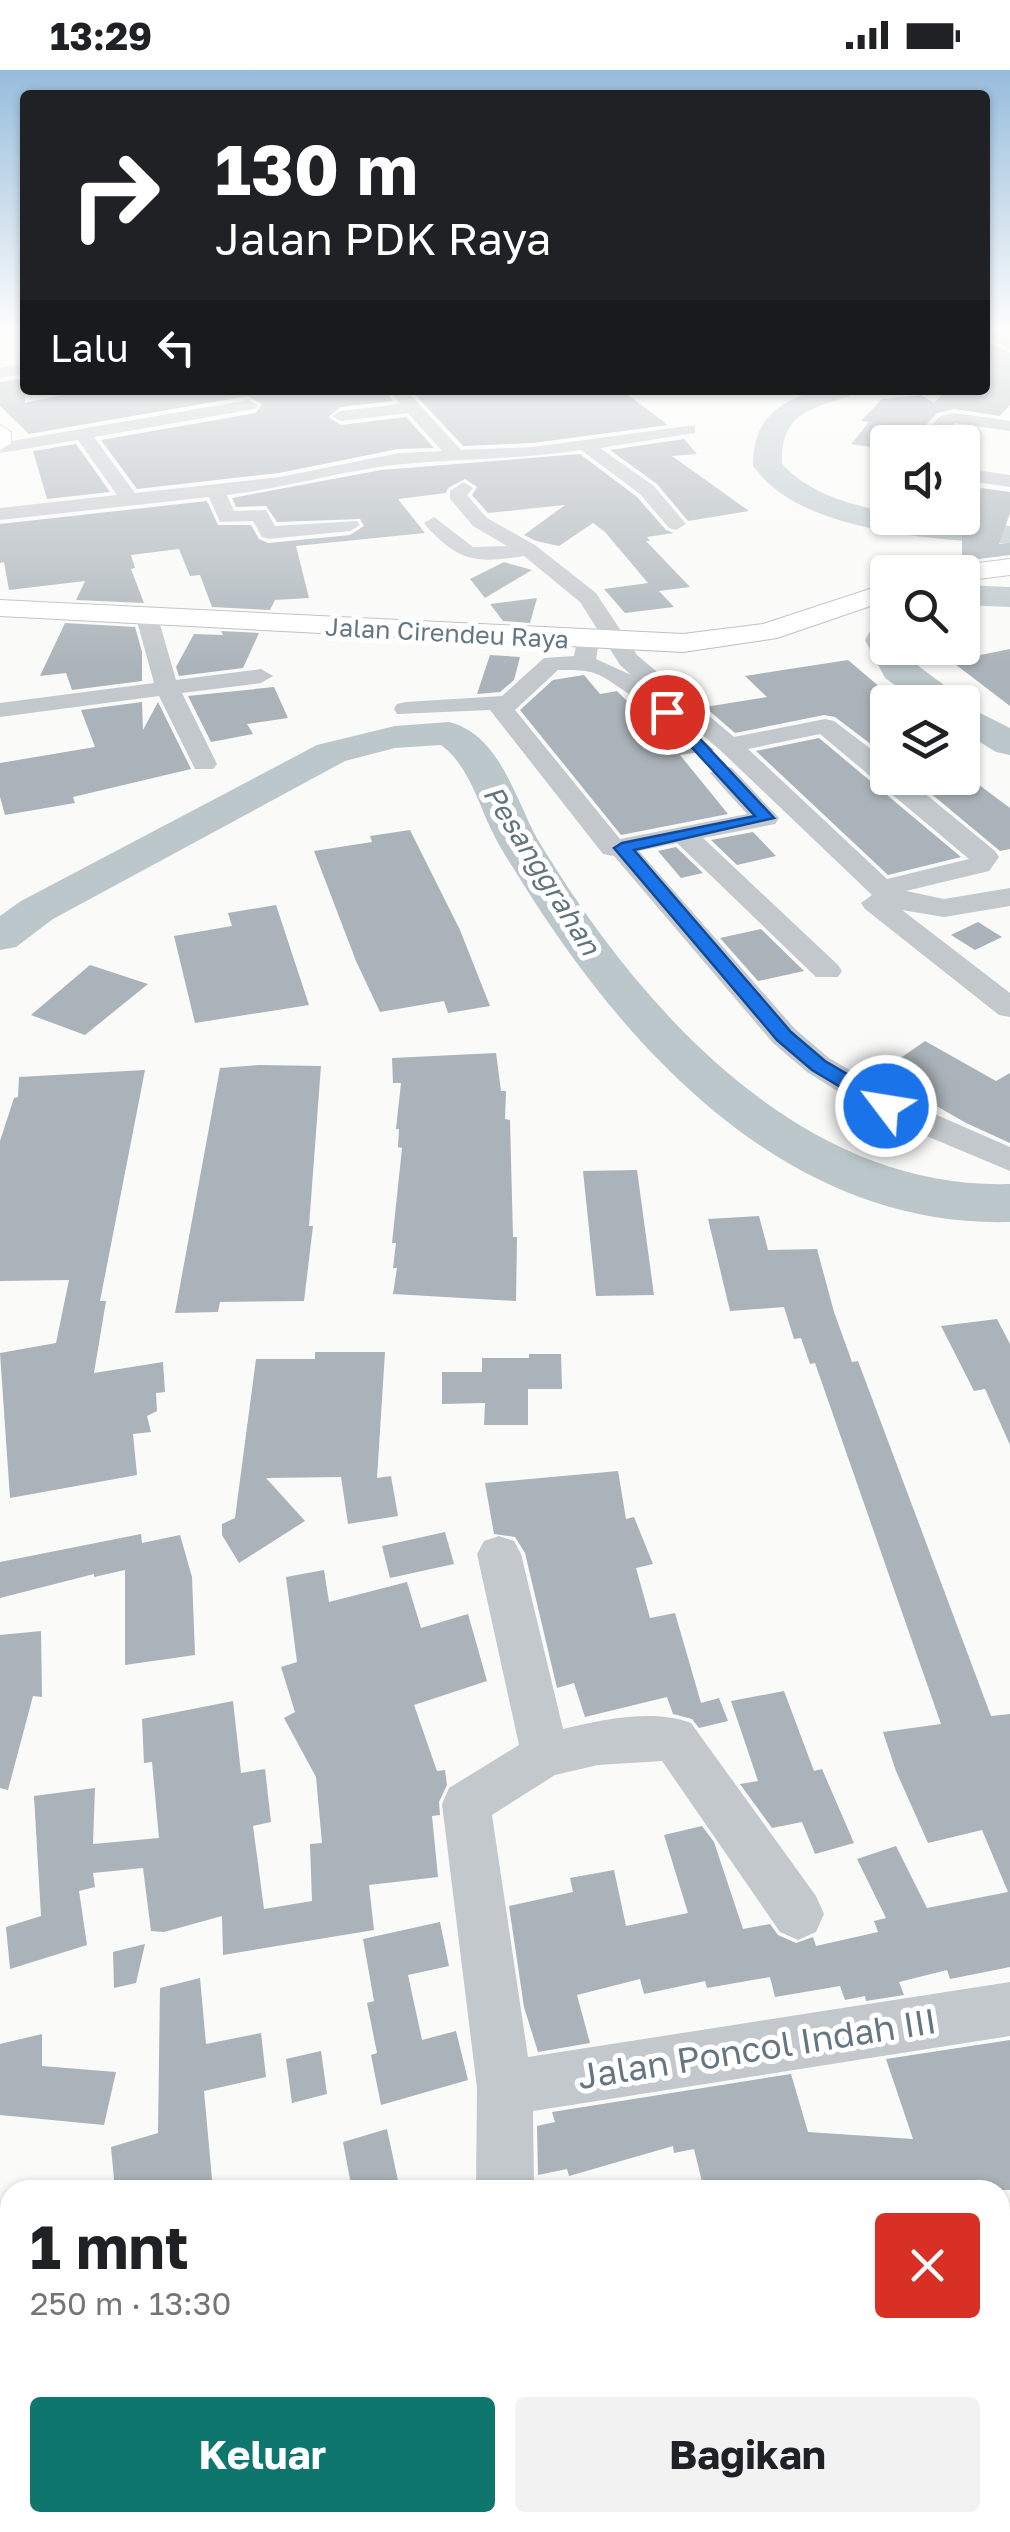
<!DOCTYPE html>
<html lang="id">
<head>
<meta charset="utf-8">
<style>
  :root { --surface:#fff; --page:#f2f2f2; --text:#202124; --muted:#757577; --accent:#0f766e }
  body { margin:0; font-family:"Golos Text",sans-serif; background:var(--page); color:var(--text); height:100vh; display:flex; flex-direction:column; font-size:38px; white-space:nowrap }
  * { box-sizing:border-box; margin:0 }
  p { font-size:32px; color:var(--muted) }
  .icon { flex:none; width:55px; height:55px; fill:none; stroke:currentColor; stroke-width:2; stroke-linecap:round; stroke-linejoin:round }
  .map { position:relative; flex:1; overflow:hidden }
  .drawer { position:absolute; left:0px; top:2110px; width:1010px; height:352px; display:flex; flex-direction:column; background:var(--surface); border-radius:30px 30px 0 0; box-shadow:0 2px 8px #0004 }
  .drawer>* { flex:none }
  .top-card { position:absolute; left:20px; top:20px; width:970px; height:305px; border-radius:10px; box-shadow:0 2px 8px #0004; background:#202124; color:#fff; overflow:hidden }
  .controls { position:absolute; left:870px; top:355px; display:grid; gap:20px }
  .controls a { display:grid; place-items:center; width:110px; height:110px; border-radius:10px; background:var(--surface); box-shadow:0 2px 8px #0004; font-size:50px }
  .pin { position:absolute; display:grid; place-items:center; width:85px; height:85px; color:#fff; margin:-42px; border:5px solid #fff; border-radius:50%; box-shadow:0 2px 10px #0007 }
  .me { position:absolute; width:110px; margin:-55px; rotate:301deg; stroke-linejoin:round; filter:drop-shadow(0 0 8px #0008) }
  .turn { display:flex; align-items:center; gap:35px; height:210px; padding:0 30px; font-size:45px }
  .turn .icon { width:130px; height:130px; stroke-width:2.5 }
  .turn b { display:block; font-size:70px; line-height:85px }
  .then { display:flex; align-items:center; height:95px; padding:0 30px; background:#0003; gap:20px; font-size:38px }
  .round { display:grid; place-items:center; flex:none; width:105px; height:105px; border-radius:10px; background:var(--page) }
  .overview { display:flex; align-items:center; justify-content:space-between; height:170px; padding:0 30px }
  h1 { font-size:60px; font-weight:700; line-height:75px }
  .action { display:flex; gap:20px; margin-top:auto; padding:20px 30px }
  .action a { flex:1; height:115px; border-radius:10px; background:var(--accent); color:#fff; font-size:40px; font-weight:700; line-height:115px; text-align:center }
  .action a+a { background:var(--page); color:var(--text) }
  .status { display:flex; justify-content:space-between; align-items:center; height:70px; padding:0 50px; background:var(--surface); direction:ltr }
  .status svg { height:28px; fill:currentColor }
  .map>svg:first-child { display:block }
</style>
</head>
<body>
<div class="status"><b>13:29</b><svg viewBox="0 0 49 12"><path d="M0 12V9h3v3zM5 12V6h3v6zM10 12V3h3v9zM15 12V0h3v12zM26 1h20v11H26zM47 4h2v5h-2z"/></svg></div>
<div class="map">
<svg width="1010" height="2462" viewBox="0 0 1010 2462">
  <rect width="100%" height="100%" fill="#fafaf8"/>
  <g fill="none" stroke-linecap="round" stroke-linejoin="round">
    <path fill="#bbc7cb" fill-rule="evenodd" d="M815,320H854L850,326C808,339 780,345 782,394C810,424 848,434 888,442V448L1010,456V474C934,469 800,463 753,396C753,351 774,335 815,320Z
      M962,515L1010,517V537L962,535Z
      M888,548V578H903C917,602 946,610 960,632H919L885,608L865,570L876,551Z
      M962,634L1010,658V685L996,682L962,661Z
      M449,652C502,665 516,734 541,775C641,940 801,1120 1010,1114V1152C790,1158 629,984 522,812C511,794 499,777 491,759C477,730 468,695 441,675L395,678L345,691L53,849L16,877L0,880V846L21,831L317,675L395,656Z"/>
  </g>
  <path fill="#aab3b9" d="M985,271L1010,283V335L1000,346L954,339L937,343L915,367L905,365L900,372H888V380L851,374L869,352L861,351L882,329L921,325L934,333L947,320L985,326Z
    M25,308V333L86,320H385L393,331L341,337L328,347L341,355L406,347L434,378L398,379L279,403L137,419L101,370L256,343L262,334L248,326L29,364L0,336V312Z
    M411,320L624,322L668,355L533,373L463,376Z
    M684,369L697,384L672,386L749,441L688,451L657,414L610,380Z
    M76,374L110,422L47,429L33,381Z
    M580,384L637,427L666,460L674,463L647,467L650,471H646L690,517L659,521L674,537L625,543L604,519L648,513L605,462L593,453L559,476L536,471L524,465L565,435L488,443L472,425L477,417L465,409L448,418L446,423L398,429L425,463L296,476L309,528L275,530L270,540L212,537L200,505L190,506L179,479L131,485L135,498L131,499L144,533L76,530L85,511L9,520L4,492L0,493V454L207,431L218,455H251L259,469L268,473L350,465L364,456L360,449L277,452L266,436L236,437L232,428L381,400Z
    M981,418L1010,422V443L999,474L1010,473V485L971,490L970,485L962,486V464Z
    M504,492L532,500L485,528L470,509Z
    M537,528L530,553L503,551L490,534Z
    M65,553L135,557L142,582V611L72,620L66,603L40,606Z
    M221,561L259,563L243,598L179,606L176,597L194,564L223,565Z
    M1010,579V636L951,591Z
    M490,585L520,587L514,610L500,622L477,624Z
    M848,590L888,624V687L835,647L824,645L735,663L705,637L767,627L745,606Z
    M584,605L600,624L617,621L630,634L656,646L671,643L714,680L680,685L728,744L621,765L520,640L553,610Z
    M274,617L288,648L247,654L253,664L211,672L188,626Z
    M142,632L143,660L158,632L191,699L73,727L75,733L5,745L0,727V693L95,677L81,640Z
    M819,668L961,787L888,805L756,681Z
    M963,703L1010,738V779L1000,781L917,712L962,708Z
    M410,760L460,860L490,936L448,943L444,931L380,942L356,891L314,781L372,772L370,766Z
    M753,762L776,786L737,795L711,770Z
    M676,777L703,803L681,808L658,781Z
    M276,835L309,935L195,953L174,866L232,856L228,843Z
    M978,852L1002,867L975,880L951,865Z
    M761,859L804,901L758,911L720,868Z
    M90,895L148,914L85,965L31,945Z
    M925,971L996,1011L1010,1003V1073L966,1053L879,1003Z
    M496,983L501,1021H506L505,1049L510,1050L513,1167H517L516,1231L393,1224L397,1198H393L396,1173H392L402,1078L398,1077L399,1059H396L401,1013H393L392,988Z
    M259,995L321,996L309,1156H313L304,1231L220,1232L218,1242L175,1243L220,998Z
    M145,1000L100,1231H106L94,1303L163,1292L165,1322L156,1323L157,1341L147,1346L151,1362L133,1364L137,1405L10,1428L0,1283L56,1273L69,1210L0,1211V1071L14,1028L18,1027L19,1007Z
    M637,1100L654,1225L596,1226L583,1101Z
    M759,1146L768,1180L817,1179L834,1242L852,1292L858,1291L991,1646L1010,1644V1897L950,1909L947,1900L899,1912L904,1925L866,1931L865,1926L845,1930L840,1916L775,1927L770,1907L707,1918L705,1911L644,1924L640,1909L577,1925L590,1973L538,1982L524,1937L509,1836L573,1822L570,1808L614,1800L626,1856L688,1843L664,1765L702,1756L714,1772L743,1859L770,1854L778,1865L796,1873L813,1867L816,1876L878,1862L874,1851L886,1848L857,1789L896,1776L927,1838L1008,1822L982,1760L928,1773L896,1701L883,1662L941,1654L815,1293L810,1294L801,1268L794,1269L784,1237L730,1241L708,1149Z
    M997,1249L1010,1274V1375L985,1319L974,1321L941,1256Z
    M315,1282H385L377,1408L391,1406L398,1446L348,1454L341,1407L266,1408L305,1451L239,1493L222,1465V1454L235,1448L256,1289H315Z
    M529,1284H561L562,1319H528V1355H484L485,1333L442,1334V1302H482V1288H529Z
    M618,1401L626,1449L634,1447L653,1494L636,1498L650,1548L675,1543L701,1633L719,1628L728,1651L699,1658L692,1649L673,1644L667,1627L585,1647L574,1613L557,1618L525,1483L515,1467L494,1464L485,1413Z
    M445,1462L454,1494L390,1508L382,1476Z
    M141,1464L142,1473L180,1465L192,1507L195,1585L125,1595V1500L94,1507V1504L0,1528V1492Z
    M324,1500L329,1532L407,1512L421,1558L468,1544L487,1611L414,1635L437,1701L445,1700L447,1715L439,1732L440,1745L432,1746L438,1807L369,1815L374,1860L223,1885L222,1846L164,1862L151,1861L143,1798L93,1803L95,1817L79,1821L87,1875L10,1899L6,1857L41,1846L34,1726L95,1718L93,1774L159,1768L152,1692L144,1693L142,1649L233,1631L241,1703L265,1699L271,1752L253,1756L264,1839L312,1831L310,1774L322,1773L316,1707L284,1648L295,1642L281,1597L297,1592L286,1507Z
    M41,1561L42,1627L33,1626L8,1720L0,1718V1565Z
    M784,1621L814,1701L822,1699L854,1773L815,1784L802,1752L772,1758L740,1714L758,1711L731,1631Z
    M440,1852L449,1896L408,1905L422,1970L456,1961L468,2010L381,2035L371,1985L377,1983L367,1933L374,1931L363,1869Z
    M145,1874L136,1913L114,1918L113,1882Z
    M200,1908L206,1974L261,1963L266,2007L204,2021L213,2120H115L111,2077L158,2063L160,1918Z
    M42,1964V1996L116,2002L104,2055L0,2045V1974Z
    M1010,1970V2120H704L694,2079L674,2083L673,2076L569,2106L567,2099L538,2105L537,2056L555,2052L552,2042L791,2004L808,2062L913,2069L886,1989Z
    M321,1981L327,2024L292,2033L286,1989Z
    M387,2059L400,2120H352L343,2072Z"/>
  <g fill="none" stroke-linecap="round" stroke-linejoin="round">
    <defs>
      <path id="major" d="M0,355L11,362V373L0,380Z
        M1010,489V505L962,511V502H949L962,495Z
        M888,513V530L777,568L683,582L0,546V530L683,564L763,554Z"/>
    </defs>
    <use href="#major" stroke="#b5babe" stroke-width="2"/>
    <path fill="#c3c8cc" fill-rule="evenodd" d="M985,256L1010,268V279L985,267Z
      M25,294V304L0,308V298Z
      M389,320H406L461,380L533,377L695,355V363L689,364L600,378L654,416L686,454L676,460L669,458L640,424L581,380C521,389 462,389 403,394C344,400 286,418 227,425L234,441L266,440L275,456L357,451L360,455L350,461L269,469L262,467L253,451L220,452L209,427L0,450V438L117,425L78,370L0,383V373L249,330L258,335L255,339L94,367L135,423L280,407L399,383L442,381L408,343L341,351L332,346L341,341L400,334Z
      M955,343L1010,351V361L955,353L935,372H916L940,346Z
      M962,398L1010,405V417L962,410Z
      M463,412L473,418L467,425L487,448L535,475L596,523L637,585L734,667L825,649L834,651L888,692V708H906L995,781L999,787L989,801L906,821L944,829L1010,818V836L944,847L902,840L1010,923V947L999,945L865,839L861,833L872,825L720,680L657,627C637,638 618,613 599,605C586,599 572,600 558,600L515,640L620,769L747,744L710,703L723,695L732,698L779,748L775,754L703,768L838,895L842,901L838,907H816L677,773L639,781L795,959L829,988L898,1028L1010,1077V1101L874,1044L807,1002L773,973L614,786L603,784L490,640L397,644L394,639L397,634L406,632L502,626L544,588L574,586L577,571L588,564L599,571L596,589L631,605L620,595L580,532L524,486C476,493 461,493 427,457L424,453L434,447L473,477L507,476L473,456L450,429V421ZM820,664L969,789L887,809L748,679Z
      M146,537L157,544L176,610L261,599L273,606L261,613L182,623L217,694L213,699H195L159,626L0,647V633L154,613L135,544Z
      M499,1466L514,1471L521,1484L563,1659C601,1650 653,1638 691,1653L816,1826L824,1844L816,1862L798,1870L780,1862L662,1691L598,1695L555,1705L492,1745L528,1987L1010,1912V1966L533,2041L534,2120H476L477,2018L442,1734L449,1718L519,1675L477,1484L484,1471Z
      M10,2448V2452H97L93,2462H4Z
      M471,2452H537L538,2462H472Z"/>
    <use href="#major" fill="#fff" fill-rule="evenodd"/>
  </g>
  <linearGradient id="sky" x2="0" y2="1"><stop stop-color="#96bcdc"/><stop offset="0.43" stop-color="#fdfdfc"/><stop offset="1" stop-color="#fdfdfc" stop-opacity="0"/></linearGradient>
  <rect width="1010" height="601" fill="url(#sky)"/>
  <path fill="#1a73e8" stroke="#114b97" stroke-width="2.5" d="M662,639H672L774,748L634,780L791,962L825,991L893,1031V1040H879L812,1000L777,970L614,778L622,773L755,746L662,645Z"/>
  <g text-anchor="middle" stroke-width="10" stroke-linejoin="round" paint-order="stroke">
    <g font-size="25" fill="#657683" stroke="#fff">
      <text transform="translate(447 563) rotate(3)" y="9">Jalan Cirendeu Raya</text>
    </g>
    <g font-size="28" font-style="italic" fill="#60757c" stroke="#fff">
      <text transform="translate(542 800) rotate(58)" y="10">Pesanggrahan</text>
    </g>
    <g font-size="35" fill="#657683" stroke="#fff">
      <text transform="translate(757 1979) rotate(-9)" y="12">Jalan Poncol Indah III</text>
    </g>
  </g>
</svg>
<div class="controls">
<a><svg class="icon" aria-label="sound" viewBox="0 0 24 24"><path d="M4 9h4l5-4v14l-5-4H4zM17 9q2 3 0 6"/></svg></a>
<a><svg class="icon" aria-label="search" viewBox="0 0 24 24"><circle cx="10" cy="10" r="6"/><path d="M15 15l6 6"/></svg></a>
<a><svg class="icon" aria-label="layers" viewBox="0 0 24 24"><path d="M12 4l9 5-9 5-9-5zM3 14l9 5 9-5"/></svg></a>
</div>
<div class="pin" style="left:667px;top:642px;background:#d93025"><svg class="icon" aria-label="arrive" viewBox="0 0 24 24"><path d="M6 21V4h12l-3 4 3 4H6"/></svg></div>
<svg class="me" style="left:886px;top:1036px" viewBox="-20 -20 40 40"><circle r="17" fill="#1a73e8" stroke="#fff" stroke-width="3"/><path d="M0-11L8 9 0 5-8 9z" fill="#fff"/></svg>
<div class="top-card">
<div class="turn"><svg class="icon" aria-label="right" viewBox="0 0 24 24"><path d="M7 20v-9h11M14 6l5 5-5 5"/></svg><div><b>130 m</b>Jalan PDK Raya</div></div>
<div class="then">Lalu<svg class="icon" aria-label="left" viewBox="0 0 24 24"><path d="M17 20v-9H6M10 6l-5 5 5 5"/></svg></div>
</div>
<section class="drawer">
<div class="overview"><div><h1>1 mnt</h1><p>250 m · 13:30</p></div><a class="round" style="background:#d93025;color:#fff"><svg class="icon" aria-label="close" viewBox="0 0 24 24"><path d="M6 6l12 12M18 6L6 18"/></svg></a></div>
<div class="action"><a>Keluar</a><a>Bagikan</a></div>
</section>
</div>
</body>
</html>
